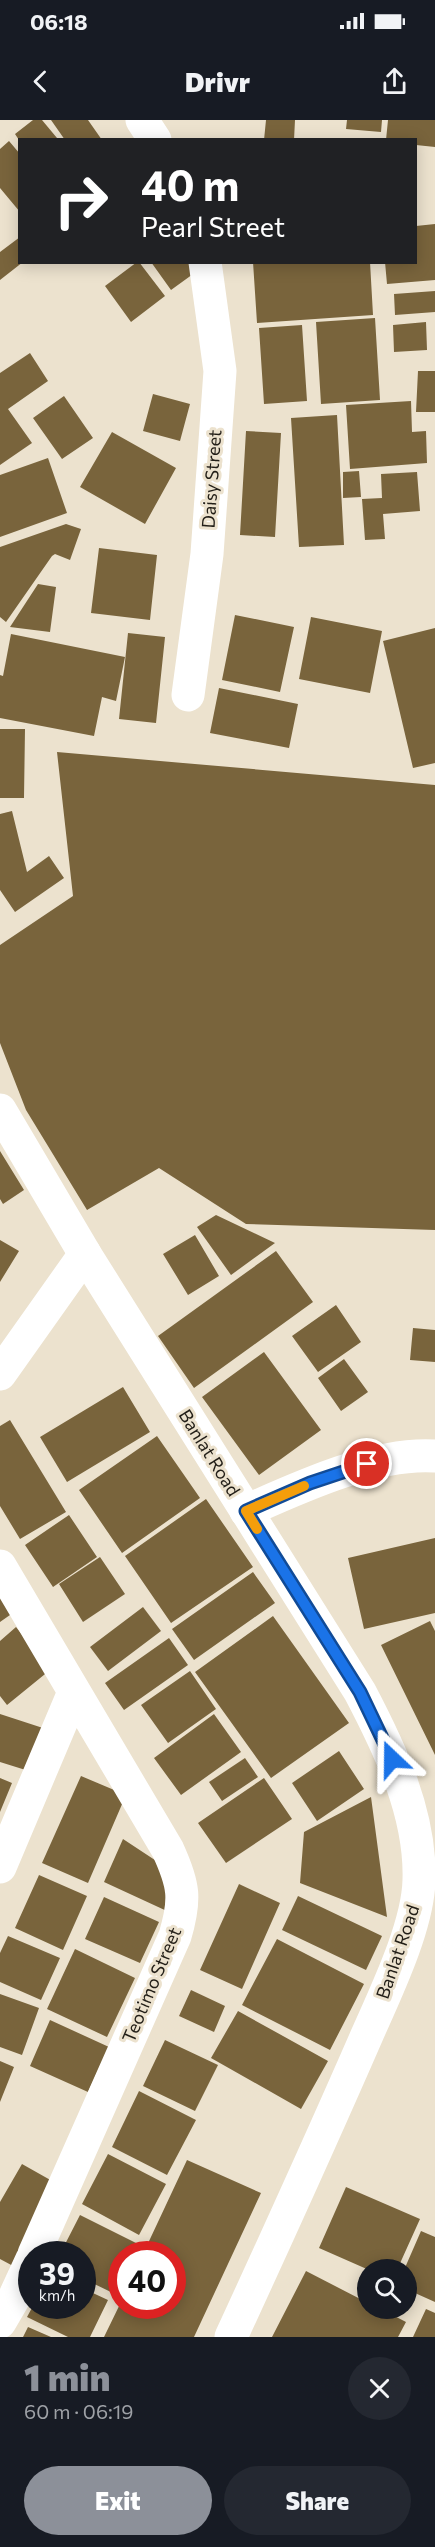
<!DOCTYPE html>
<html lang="en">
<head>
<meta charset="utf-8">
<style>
  :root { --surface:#171b24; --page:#242831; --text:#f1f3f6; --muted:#9ea1a6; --accent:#8c9099 }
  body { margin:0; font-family:Commissioner,sans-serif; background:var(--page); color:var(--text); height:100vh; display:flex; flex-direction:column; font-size:22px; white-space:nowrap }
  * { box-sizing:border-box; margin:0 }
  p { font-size:20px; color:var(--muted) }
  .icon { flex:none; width:33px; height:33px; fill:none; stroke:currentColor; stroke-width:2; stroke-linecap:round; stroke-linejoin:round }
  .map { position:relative; height:2217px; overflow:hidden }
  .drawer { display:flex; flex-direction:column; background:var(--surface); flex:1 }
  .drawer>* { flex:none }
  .hud { position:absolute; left:18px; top:18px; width:399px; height:126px; border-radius:0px; box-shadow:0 3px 15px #0003; background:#202124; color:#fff; overflow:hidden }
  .buttons { position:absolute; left:357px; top:2139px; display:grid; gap:12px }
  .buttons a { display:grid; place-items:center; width:60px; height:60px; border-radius:50%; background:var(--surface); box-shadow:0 3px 15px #0003; font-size:30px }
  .speed { position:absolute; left:18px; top:2121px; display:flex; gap:12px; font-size:30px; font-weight:700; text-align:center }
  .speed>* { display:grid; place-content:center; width:78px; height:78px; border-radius:50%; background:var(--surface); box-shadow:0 3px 15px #0003; line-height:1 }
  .speed small { font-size:15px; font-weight:400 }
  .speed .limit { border:9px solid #d22; background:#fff; color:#111 }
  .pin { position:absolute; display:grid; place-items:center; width:51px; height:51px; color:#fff; margin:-26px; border:3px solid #fff; border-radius:50%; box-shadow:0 2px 6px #0007 }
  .me { position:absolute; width:66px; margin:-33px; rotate:337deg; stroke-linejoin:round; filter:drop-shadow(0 0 4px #0008) }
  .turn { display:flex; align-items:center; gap:21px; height:126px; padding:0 24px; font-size:27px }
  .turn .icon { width:78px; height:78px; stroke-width:2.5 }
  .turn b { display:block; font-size:42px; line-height:51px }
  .round { display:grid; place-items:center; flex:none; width:63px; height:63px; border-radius:32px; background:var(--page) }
  .overview { display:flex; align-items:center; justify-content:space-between; height:102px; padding:0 24px }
  h1 { font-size:36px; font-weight:800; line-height:45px; color:var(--accent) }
  .cta { display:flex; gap:12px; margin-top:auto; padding:12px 24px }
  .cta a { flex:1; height:69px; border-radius:36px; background:var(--accent); color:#fff; font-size:24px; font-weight:800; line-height:69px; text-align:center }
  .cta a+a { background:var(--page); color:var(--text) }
  .status { display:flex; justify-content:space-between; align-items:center; height:42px; padding:0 30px; background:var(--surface); direction:ltr }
  .status svg { height:16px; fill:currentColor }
  header { display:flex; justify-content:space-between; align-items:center; height:78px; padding:0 24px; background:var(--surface); font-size:27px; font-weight:800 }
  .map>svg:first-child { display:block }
</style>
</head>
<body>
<div class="status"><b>06:18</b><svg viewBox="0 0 49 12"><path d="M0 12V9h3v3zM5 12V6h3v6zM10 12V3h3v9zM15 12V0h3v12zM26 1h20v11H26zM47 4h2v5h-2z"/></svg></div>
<header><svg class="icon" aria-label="back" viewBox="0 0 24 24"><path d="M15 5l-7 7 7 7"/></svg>Drivr<svg class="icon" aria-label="share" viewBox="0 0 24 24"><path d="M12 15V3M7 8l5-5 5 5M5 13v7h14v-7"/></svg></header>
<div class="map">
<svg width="435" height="2217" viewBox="0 0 435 2217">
  <rect width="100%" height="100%" fill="#ece2ce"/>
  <path fill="#79643c" d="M33,0H42L57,18L19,20L15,14Z
    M51,0H88L102,20H65Z
    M266,0H295L294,20H264Z
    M347,0H382L381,12L346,9Z
    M388,0H435V27L416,25V20H386Z
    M9,21L20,34V92L0,68V29Z
    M435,104V160L387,164L385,142H416V106Z
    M20,117V142H23L0,160V132Z
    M137,142H139L165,176L131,202L105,166Z
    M151,142H195L200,149L171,170Z
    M253,142H370L373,195L257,203Z
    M435,171V192L395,195L394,174Z
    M375,198L380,280L321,284L316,202Z
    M426,202L427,230L394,232L393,205Z
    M302,205L307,281L264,284L259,208Z
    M30,233L48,261L8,289L32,323L0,345V253Z
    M418,251H435V292H416Z
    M153,274L190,284L180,321L143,311Z
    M64,276L93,318L62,339L33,298Z
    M411,281L412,312L426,311L427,343L350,349L346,285Z
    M337,295L344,425L299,427L291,298Z
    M246,311L281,313L275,417L240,415Z
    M112,312L176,348L145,404L80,367Z
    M48,338L67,393L0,417V355Z
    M359,351L361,377L343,378V352Z
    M417,352L420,391L383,394L385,419L365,420L362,379L382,378L381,354Z
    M66,404L81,409L70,440L55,434L52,436L6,502L0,497V427Z
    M99,428L157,435L150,500L91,493Z
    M38,464L56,467L50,512L10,507Z
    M235,495L294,507L280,572L222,560Z
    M311,497L382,511L370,573L299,559Z
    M435,508V643L413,648L383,521Z
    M128,513L165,517L156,603L119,599Z
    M11,514L125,537L116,581L102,577L94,616L0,598V555L3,556Z
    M219,568L298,584L289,628L210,613Z
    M0,609H25L24,678H0Z
    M57,632L435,665V1110L246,1104L159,1048L87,1090L26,990L0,923V825L73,776Z
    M12,691L27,752L49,736L64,758L15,792L0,770V694Z
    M0,1031L24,1070L3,1084L0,1079Z
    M216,1095L275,1123L231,1155L197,1107Z
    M195,1115L219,1156L188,1175L163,1134Z
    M0,1120L19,1131L0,1162Z
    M276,1131L313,1182L194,1268L158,1216Z
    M336,1185L361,1222L318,1252L292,1216Z
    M413,1208L435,1210V1242L410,1240Z
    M264,1232L321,1310L259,1355L202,1277Z
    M344,1239L368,1272L341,1291L318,1258Z
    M123,1267L150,1312L67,1362L40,1317Z
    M10,1300L66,1392L20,1419L0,1386V1306Z
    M157,1316L200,1378L122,1433L79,1370Z
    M206,1379L253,1447L171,1503L125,1436Z
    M69,1395L97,1437L53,1467L25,1425Z
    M435,1418V1493L364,1509L348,1438Z
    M100,1437L125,1474L83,1502L59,1464Z
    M253,1452L275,1483L194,1540L172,1509Z
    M0,1461L20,1488L0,1502Z
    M143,1487L161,1511L108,1551L90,1527Z
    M273,1496L349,1603L271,1658L195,1552Z
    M430,1501L435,1511V1635L381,1525Z
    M16,1507L50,1550L7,1585L0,1576V1521Z
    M169,1518L188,1545L124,1590L105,1563Z
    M190,1551L216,1589L168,1623L141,1585Z
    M0,1594L46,1609L32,1652L0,1642Z
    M214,1594L241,1632L181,1675L154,1638Z
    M339,1631L364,1669L317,1701L292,1663Z
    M245,1638L258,1657L222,1681L209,1662Z
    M81,1656L126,1675L88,1763L42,1743Z
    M0,1658L12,1663L0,1692Z
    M264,1658L292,1699L226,1743L198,1703Z
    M371,1677L387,1797L300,1763L304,1712Z
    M123,1719L170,1750L169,1792L104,1762Z
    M39,1755L87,1776L63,1830L15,1808Z
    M239,1764L280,1783L242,1869L200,1850Z
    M298,1776L382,1816L366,1850L282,1810Z
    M104,1777L159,1802L140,1843L85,1819Z
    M8,1816L60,1838L41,1880L0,1862V1833Z
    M277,1819L364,1864L330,1930L242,1885Z
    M75,1829L135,1858L107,1917L47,1889Z
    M191,1870L225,1886L214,1912L179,1896Z
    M0,1874L39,1888L22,1935L0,1927Z
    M238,1891L328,1941L301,1989L211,1938Z
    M50,1900L109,1927L88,1972L30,1946Z
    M165,1920L218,1945L195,1991L143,1966Z
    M0,1941L14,1947L0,1982Z
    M139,1971L196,2000L167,2055L112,2027Z
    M108,2034L166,2064L139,2115L82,2084Z
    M187,2040L261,2073L194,2217H104L122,2180V2186H172V2134H143Z
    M22,2044L61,2066L15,2147L0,2139V2082Z
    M346,2067L420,2099L397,2150H369L319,2128Z
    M80,2095L140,2125L135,2134H122V2161L115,2174L82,2158V2134H60Z
    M421,2111L435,2117V2182L406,2169V2150H404Z
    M306,2151L368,2183V2188H379L406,2202L398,2217H272Z
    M82,2168L108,2180L90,2217H68L27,2197L33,2186H82Z
    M426,2189L435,2193V2217H413Z
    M28,2207L51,2217H23Z"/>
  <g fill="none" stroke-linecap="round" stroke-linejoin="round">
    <path stroke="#fff" stroke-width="33" d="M142,0L155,20
      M188,575L207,434L220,251L205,142
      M0,1254L85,1134
      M246,1391C300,1367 375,1332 435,1336
      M0,1446L168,1730C184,1765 186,1779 175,1816L34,2134
      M0,1747L74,1572
      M0,2202L14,2178L32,2139"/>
    <path stroke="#fff" stroke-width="33" d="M0,990L85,1134L360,1572C390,1629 421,1694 419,1760C418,1806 386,1872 367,1915C323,2016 277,2117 231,2217"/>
  </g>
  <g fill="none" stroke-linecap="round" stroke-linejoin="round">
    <defs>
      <path id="route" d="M367,1344L310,1363L246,1391L360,1572L392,1639"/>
    </defs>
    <use href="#route" stroke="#114b97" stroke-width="15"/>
    <use href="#route" stroke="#1a73e8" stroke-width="10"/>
    <path stroke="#f59e0b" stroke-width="10" d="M257,1409L246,1391L304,1366"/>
  </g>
  <g text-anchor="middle" stroke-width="6" stroke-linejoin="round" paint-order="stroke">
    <g font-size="18" fill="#221e17" stroke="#ece2ce">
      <text transform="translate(212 359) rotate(-86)" y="6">Daisy Street</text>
      <text transform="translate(209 1333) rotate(58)" y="6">Banlat Road</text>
      <text transform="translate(398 1832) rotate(-71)" y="6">Banlat Road</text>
      <text transform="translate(152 1865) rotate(-67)" y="6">Teotimo Street</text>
    </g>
  </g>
</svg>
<div class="buttons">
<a><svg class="icon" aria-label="search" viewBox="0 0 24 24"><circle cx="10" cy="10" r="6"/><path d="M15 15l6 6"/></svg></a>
</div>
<div class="speed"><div>39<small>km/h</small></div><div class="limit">40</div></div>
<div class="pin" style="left:367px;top:1344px;background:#d93025"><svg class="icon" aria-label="arrive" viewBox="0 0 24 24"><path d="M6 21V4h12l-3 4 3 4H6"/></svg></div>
<svg class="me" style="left:392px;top:1639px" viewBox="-20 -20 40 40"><path d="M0-17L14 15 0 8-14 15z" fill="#1a73e8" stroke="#fff" stroke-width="4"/></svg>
<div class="hud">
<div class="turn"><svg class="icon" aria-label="right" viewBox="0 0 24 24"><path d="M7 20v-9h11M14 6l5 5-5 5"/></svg><div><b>40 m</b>Pearl Street</div></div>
</div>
</div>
<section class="drawer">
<div class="overview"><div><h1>1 min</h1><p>60 m · 06:19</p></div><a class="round"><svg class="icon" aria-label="close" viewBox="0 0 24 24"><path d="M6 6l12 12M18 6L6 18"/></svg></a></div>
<div class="cta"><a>Exit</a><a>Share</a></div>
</section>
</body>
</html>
